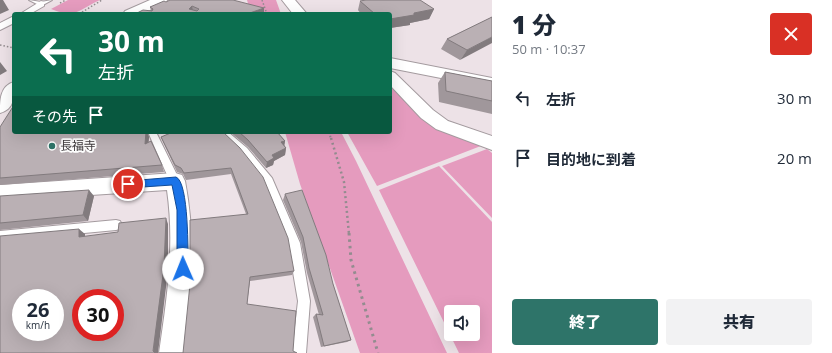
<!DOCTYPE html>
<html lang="ja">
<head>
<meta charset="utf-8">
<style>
  :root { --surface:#fff; --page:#f2f2f3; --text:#1f2937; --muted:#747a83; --accent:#2e7469 }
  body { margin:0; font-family:"Open Sans","Noto Sans JP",sans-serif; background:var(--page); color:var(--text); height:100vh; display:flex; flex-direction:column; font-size:15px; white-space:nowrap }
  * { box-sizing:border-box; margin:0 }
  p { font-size:13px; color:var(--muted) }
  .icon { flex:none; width:22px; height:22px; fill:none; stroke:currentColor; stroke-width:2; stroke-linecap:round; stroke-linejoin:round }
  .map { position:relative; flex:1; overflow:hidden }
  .drawer { display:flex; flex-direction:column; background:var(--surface); width:340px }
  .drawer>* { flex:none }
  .banner { position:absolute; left:12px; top:12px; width:380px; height:122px; border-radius:4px; box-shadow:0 4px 16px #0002; background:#0b6e4f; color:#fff; overflow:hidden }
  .tools { position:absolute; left:444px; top:305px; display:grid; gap:8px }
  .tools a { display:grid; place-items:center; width:36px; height:36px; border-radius:4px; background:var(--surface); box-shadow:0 4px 16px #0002; font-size:20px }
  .speed { position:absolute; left:12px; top:289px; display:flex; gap:8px; font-size:20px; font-weight:700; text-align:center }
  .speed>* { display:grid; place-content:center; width:52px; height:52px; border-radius:50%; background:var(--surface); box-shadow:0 4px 16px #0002; line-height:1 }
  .speed small { font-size:10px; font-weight:400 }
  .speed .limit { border:6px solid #d22; background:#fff; color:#111 }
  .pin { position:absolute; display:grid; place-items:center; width:34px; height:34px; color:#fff; margin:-17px; border:2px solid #fff; border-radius:50%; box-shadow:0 1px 4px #0007 }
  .me { position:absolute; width:44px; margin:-22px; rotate:359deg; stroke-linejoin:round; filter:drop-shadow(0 0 3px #0008) }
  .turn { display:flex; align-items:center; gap:14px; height:84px; padding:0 20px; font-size:18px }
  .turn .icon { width:52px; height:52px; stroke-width:2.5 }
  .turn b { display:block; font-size:28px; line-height:34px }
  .then { display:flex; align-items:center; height:38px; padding:0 20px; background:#0003; gap:8px; font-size:15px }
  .round { display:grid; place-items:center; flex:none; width:42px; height:42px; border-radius:4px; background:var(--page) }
  .overview { display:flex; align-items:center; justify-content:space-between; height:68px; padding:0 20px }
  h1 { font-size:24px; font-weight:800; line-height:30px }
  .cta { display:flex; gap:8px; margin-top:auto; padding:8px 20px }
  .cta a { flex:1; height:46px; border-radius:4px; background:var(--accent); color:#fff; font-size:16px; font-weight:800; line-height:46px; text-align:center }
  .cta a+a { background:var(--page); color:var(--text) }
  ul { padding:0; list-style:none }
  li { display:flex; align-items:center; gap:12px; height:60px; padding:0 20px }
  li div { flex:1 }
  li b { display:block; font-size:15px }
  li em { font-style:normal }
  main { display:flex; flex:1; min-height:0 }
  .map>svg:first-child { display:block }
</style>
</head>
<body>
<main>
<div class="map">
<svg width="492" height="353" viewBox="0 0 492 353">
  <rect width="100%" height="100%" fill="#ede2e7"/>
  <path fill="#e59bbe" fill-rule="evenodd" d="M68,0H100C78,10 76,19 51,9Z
    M247,0H276L281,14H251Z
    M390,83L409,102L486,144L377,186L347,132H390Z
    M285,132H341L356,161L447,353H360L300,184Z
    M487,149L492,153V218L442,166Z
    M439,166L492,222V353H459L379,190ZM451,312H473V334H451Z"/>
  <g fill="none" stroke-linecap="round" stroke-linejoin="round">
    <defs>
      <path id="service" d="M29,0L41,2L52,0L41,6Z
        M148,132H156L180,181L179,184H171Z
        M218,132H228L247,148L272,178L300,243L310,301L306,353H292L298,301L288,243L264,183L241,154Z
        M116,220L120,221L122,225L120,229L116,230L0,241V231Z"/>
      <path id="pedestrian" d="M41,1L44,2V6L30,14H20Z
        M14,16V23L0,30V23Z"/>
      <path id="minor" d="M390,71L395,73L433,110L448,121L492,136V150L436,129L421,118L390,85Z
        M175,173L182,175L185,181C196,239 192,295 185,353H159C167,298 175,245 167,190L0,201V185Z"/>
      <path id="tertiary" d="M282,0H295L307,14H293Z
        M390,58L492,78V88L390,68Z"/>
      <path id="secondary" d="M150,0H167L166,3L141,14H123L125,11Z
        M14,82C14,96 15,109 0,113C0,100 0,86 14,82Z"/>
    </defs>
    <use href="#service" stroke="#a49b9f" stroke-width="2"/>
    <use href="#pedestrian" stroke="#a49b9f" stroke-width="2"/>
    <use href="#minor" stroke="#a49b9f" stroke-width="2"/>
    <use href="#tertiary" stroke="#a49b9f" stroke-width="2"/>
    <use href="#secondary" stroke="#a49b9f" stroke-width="2"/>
    <path stroke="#938c8f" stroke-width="1.5" stroke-dasharray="1.5 2" stroke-linecap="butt" d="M262,0L267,14
      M60,3L66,0
      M79,14L102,0
      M0,45L14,48"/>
    <path stroke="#938c8f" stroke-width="2" stroke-dasharray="1.5 2.5" stroke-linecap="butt" d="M329,132L331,139"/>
    <path stroke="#938c8f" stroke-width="2.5" stroke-dasharray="2 3" stroke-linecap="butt" d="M331,138L344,182L349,234"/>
    <path stroke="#938c8f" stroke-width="3" stroke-dasharray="2.5 4" stroke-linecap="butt" d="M349,233L351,260L378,353"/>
    <use href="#service" fill="#fff" fill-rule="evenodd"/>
    <use href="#pedestrian" fill="#fff" fill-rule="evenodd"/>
    <use href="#minor" fill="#fff" fill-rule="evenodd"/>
    <use href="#tertiary" fill="#fff" fill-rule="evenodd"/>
    <use href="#secondary" fill="#fff" fill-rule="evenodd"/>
  </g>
  <path fill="#a0979b" d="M360,1L434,9L429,19L410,23V25L390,28V14H361L358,10Z
    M166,2L264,13L151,11L150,7Z
    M492,17L460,60L441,49L447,39Z
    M445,72L492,81V114L439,102L438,83Z
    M0,127L14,132H147L149,137L148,143L162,165L164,172L0,185Z
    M223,132L294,271L292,275L250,281L247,304L293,351L183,353L246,214L231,174L186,180L183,174L177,172L164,144L161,137Z
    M230,132H278V133L285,141L284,145L286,148L285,155L274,161L273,165L266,168L248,147Z
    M285,194L333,284L351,340L347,342L321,347L313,317L316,314L319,315L307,273L301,242L283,200Z
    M0,196H94L88,221L0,230Z"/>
  <path fill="#827b7e" d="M0,0H3L9,10L0,14Z
    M192,6L193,11L189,9Z
    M264,8V13L260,14H247Z
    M434,9L429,19L410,23V25L390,28V19L414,13Z
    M492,37V43L460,60L467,50Z
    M0,62L7,71L0,75Z
    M146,132H147L149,137L148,151L145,144Z
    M285,141L284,148L281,142Z
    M286,148L285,155L274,161L273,165L266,168L267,162L272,155Z
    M89,190L94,196L88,221L83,215Z
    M166,218L168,224V271L158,353H155L153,351Z
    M79,229L85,234V243L79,237Z"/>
  <path fill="#bab0b4" stroke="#827b7e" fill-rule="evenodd" d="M170,0H233L264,8L247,14H135L143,10L152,11L153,9L150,7L164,1L166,2ZM192,6L199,9L197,11L189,9Z
    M366,0H420L434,9L414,13V15L390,19V14H375L360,1Z
    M492,17V37L467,50L447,39Z
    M445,72L492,81V101L446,91Z
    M14,105V132H146L145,144L151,141L162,165L0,178V127Z
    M173,132H223L240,148L263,177L288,238L294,271L250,277L247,304L296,311L293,351L297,353H159H183L190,284V220L248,214L231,168L184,173L181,168L175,165L161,137Z
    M239,132H277L285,141L281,142L286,148L272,155L274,158L267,162L248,140Z
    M89,190L83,215L0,223V196Z
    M302,190L326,255L333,284L351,340L324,346L316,314L323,315L309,268L303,237L285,194Z
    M166,218L164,267L153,351L155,353H0V236L79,229V237L118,232L119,223ZM21,298H55V332H21ZM81,298H115V332H81Z"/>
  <path fill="#1a73e8" stroke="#114b97" d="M176,177C189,182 188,254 188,269L187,272L183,274L179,272L177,269V210L172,185L128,188L123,184L128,181Z"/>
  <circle fill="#2e7469" stroke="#fff" stroke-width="1.5" cx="52" cy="146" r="4"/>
  <g text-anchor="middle" stroke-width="3.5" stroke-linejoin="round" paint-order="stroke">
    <g font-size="12" fill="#3f3b3d" stroke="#fff" text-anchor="start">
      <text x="60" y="150">長福寺</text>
    </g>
  </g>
</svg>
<div class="tools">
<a><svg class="icon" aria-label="sound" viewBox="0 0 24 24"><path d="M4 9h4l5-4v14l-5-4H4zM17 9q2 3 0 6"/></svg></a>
</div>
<div class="speed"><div>26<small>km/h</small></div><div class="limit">30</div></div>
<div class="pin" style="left:128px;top:184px;background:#d93025"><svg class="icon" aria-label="arrive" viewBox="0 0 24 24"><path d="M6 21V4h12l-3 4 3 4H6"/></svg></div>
<svg class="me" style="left:183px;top:269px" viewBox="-20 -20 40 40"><circle r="19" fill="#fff"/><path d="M0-13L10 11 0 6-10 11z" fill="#1a73e8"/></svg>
<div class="banner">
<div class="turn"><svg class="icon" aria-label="left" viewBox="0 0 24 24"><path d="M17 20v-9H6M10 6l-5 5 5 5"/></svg><div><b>30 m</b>左折</div></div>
<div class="then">その先<svg class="icon" aria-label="arrive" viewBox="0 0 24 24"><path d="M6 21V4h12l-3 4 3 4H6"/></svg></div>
</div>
</div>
<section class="drawer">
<div class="overview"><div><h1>1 分</h1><p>50 m · 10:37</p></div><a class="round" style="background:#d93025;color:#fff"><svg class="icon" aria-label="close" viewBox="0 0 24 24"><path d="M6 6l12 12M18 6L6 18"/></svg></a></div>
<ul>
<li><svg class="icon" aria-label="left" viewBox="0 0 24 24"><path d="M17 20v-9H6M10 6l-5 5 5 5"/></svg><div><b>左折</b></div><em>30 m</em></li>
<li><svg class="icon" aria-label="arrive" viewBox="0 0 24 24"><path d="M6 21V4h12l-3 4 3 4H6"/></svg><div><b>目的地に到着</b></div><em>20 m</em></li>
</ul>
<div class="cta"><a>終了</a><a>共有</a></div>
</section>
</main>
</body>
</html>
